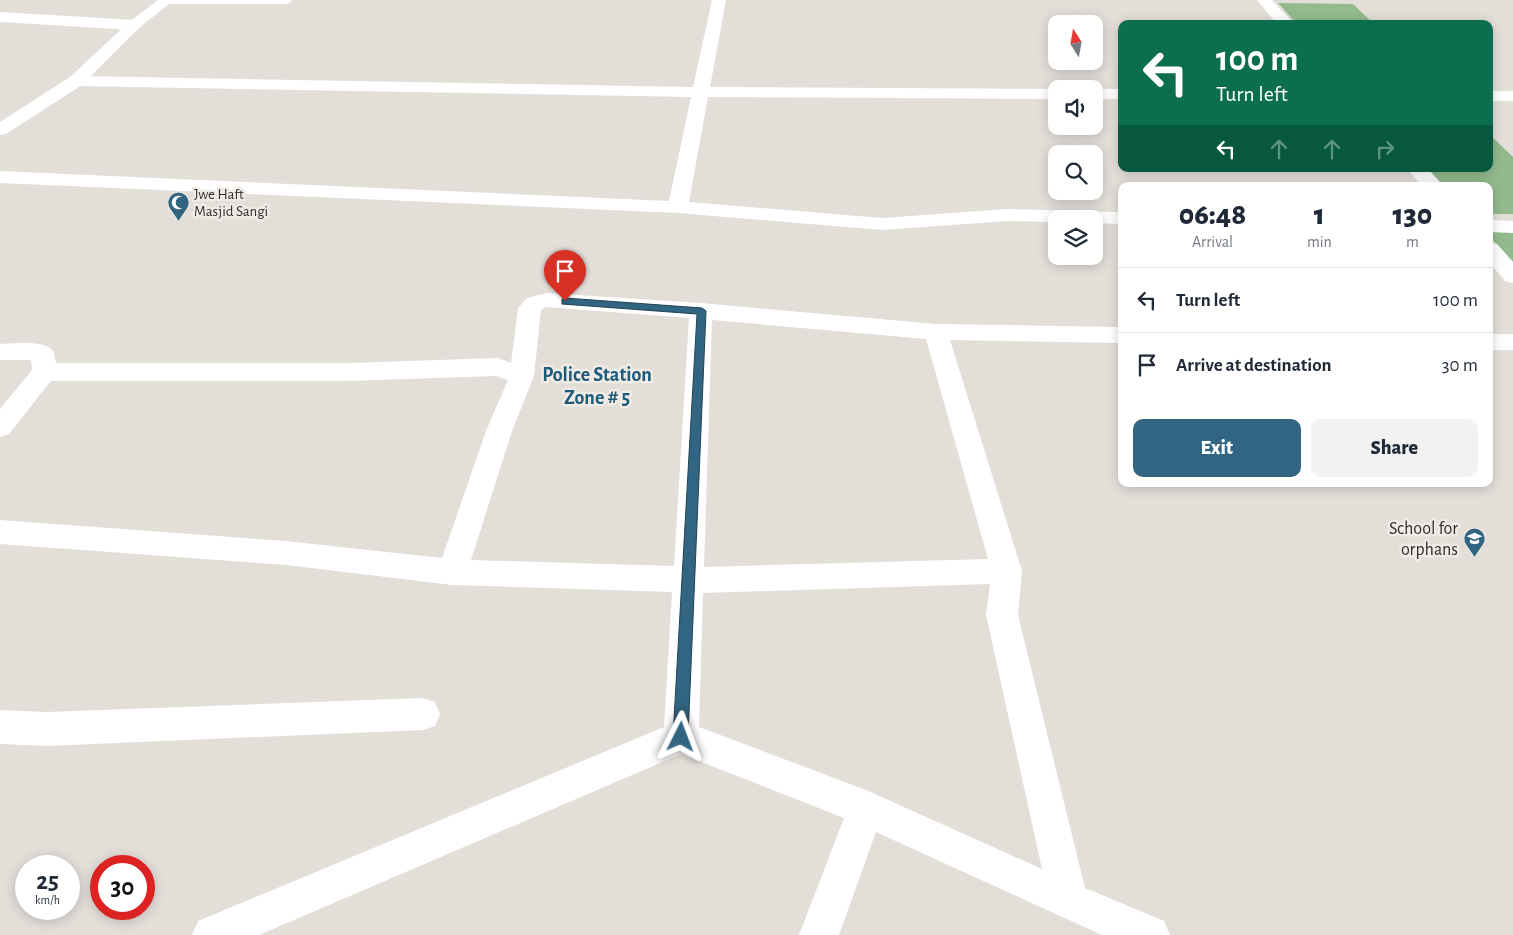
<!DOCTYPE html>
<html lang="en">
<head>
<meta charset="utf-8">
<style>
  :root { --surface:#fff; --page:#f2f2f3; --text:#1f2937; --muted:#747a83; --line:#e0e1e3; --accent:#316581 }
  body { margin:0; font-family:"Alegreya Sans",sans-serif; background:var(--page); color:var(--text); height:100vh; display:flex; flex-direction:column; font-size:19px; white-space:nowrap }
  * { box-sizing:border-box; margin:0 }
  p { font-size:16px; color:var(--muted) }
  .icon { flex:none; width:28px; height:28px; fill:none; stroke:currentColor; stroke-width:2; stroke-linecap:round; stroke-linejoin:round }
  .map { position:relative; flex:1; overflow:hidden }
  .panel { position:absolute; left:1118px; top:182px; width:375px; height:305px; display:flex; flex-direction:column; background:var(--surface); border-radius:10px; box-shadow:0 2px 12px #0003 }
  .panel>* { flex:none }
  .banner { position:absolute; left:1118px; top:20px; width:375px; height:152px; border-radius:10px; box-shadow:0 2px 12px #0003; background:#0b6e4f; color:#fff; overflow:hidden }
  .needle { width:32px; rotate:349deg }
  .controls { position:absolute; left:1048px; top:15px; display:grid; gap:10px }
  .controls a { display:grid; place-items:center; width:55px; height:55px; border-radius:10px; background:var(--surface); box-shadow:0 2px 12px #0003; font-size:25px }
  .speed { position:absolute; left:15px; top:855px; display:flex; gap:10px; font-size:25px; font-weight:700; text-align:center }
  .speed>* { display:grid; place-content:center; width:65px; height:65px; border-radius:50%; background:var(--surface); box-shadow:0 2px 12px #0003; line-height:1 }
  .speed small { font-size:12px; font-weight:400 }
  .speed .limit { border:8px solid #d22; background:#fff; color:#111 }
  .pin { position:absolute; display:grid; place-items:center; width:42px; height:42px; color:#fff; margin:-51px -21px; border-radius:50% 50% 50% 0; rotate:-45deg; box-shadow:0 0 5px #0007 }
  .pin .icon { rotate:45deg }
  .me { position:absolute; width:55px; margin:-28px; rotate:3deg; stroke-linejoin:round; filter:drop-shadow(0 0 4px #0008) }
  .turn { display:flex; align-items:center; gap:18px; height:105px; padding:0 15px; font-size:22px }
  .turn .icon { width:65px; height:65px; stroke-width:2.5 }
  .turn b { display:block; font-size:35px; line-height:42px }
  .lanes { display:flex; align-items:center; height:48px; padding:0 15px; background:#0003; justify-content:center; gap:25px; direction:ltr }
  .lanes .off { opacity:.35 }
  .eta { display:flex; justify-content:space-evenly; align-items:center; height:85px; text-align:center }
  .eta b { font-size:30px; font-weight:800; line-height:35px }
  .cta { display:flex; gap:10px; margin-top:auto; padding:10px 15px }
  .cta a { flex:1; height:58px; border-radius:10px; background:var(--accent); color:#fff; font-size:20px; font-weight:800; line-height:58px; text-align:center }
  .cta a+a { background:var(--page); color:var(--text) }
  ul { padding:0; list-style:none }
  li { display:flex; align-items:center; gap:15px; height:65px; padding:0 15px; border-top:1px solid var(--line) }
  li div { flex:1 }
  li b { display:block; font-size:19px }
  li em { font-style:normal }
  .map>svg:first-child { display:block }
</style>
</head>
<body>
<div class="map">
<svg width="1513" height="935" viewBox="0 0 1513 935">
  <rect width="100%" height="100%" fill="#e3ded8"/>
  <path fill="#93ba8d" d="M1278,3L1353,4L1374,24H1297Z
    M1489,134L1513,157V214H1489V186H1444L1428,169H1489Z
    M1489,229L1513,230V262L1489,236Z"/>
  <g fill="none" stroke-linecap="round" stroke-linejoin="round">
    <path fill="#fff" fill-rule="evenodd" d="M160,0H292L290,3L285,4H167L162,3Z
      M712,0H726L710,87L1056,89V99L708,97L689,202L882,218L1007,209L1121,212V224L1094,223V219H1056V222L1007,221L882,230L678,213L0,183V171L669,201L691,97L76,86L70,85L68,81L70,77L76,76L693,87Z
      M1257,0H1272L1294,24H1277Z
      M0,12L134,20L139,22L142,25L139,28L134,30L0,22Z
      M1094,89H1121V99H1094Z
      M1489,91H1513V101H1489Z
      M1407,169H1428L1443,186H1422Z
      M1489,220L1513,221V233L1489,232Z
      M1489,243L1497,244L1513,262V283L1505,281L1489,262Z
      M546,293L701,303L936,324L1121,327V343L950,340L1022,571L1018,615L1085,888L1164,921L1170,935H1102L876,832L839,935H799L844,818L681,754L259,935H192L198,921L664,727L672,592L452,585L286,565L0,544V520L286,541L442,558L486,431L508,380L496,376L348,381H51L9,434L0,437V409L32,370L31,360H0V344C12,344 42,340 51,349C55,352 55,359 56,363H348L498,358L511,363L518,308L527,298ZM546,307L689,318L674,566L471,560L512,431L534,376L541,310ZM712,320L926,339L988,559L704,567ZM990,584L986,615L1042,869L866,790L699,727L703,593Z
      M1489,334H1513V350H1489Z
      M423,698L435,702L440,714L435,726L423,730L47,746L0,744V710L47,712Z"/>
    <path fill="#fff" fill-rule="evenodd" d="M158,0H174L139,28L82,85L6,134L0,135V122L70,77L129,22Z"/>
  </g>
  <path fill="#316581" stroke="#204254" d="M565,298L702,308L706,311L688,737L686,742L681,744L676,742L673,737L697,314L562,304V299Z"/>
  <defs>
    <symbol id="mosque-pin" viewBox="-11 -11 22 30"><path d="M0 17L-7.5 6A9.5 9.5 0 1 1 7.5 6Z" fill="#316581" stroke="#f0ebe5"/><path d="M3.5-4.9A6 6 0 1 0 3.5 4.9A5 5 0 1 1 3.5-4.9Z" fill="#fff"/></symbol>
    <symbol id="school-pin" viewBox="-11 -11 22 30"><path d="M0 17L-7.5 6A9.5 9.5 0 1 1 7.5 6Z" fill="#316581" stroke="#f0ebe5"/><path d="M0-5L7-2L0 1L-7-2ZM-4 1L0 2.5L4 1V4Q0 6-4 4Z" fill="#fff"/></symbol>
  </defs>
  <g fill-rule="evenodd">
    <use href="#mosque-pin" x="166" y="190" width="25" height="34"/>
    <use href="#school-pin" x="1462" y="526" width="25" height="34"/>
  </g>
  <g text-anchor="middle" stroke-width="5" stroke-linejoin="round" paint-order="stroke">
    <g font-size="15" fill="#302e2c" stroke="#f0ebe5" text-anchor="start">
      <text x="194" y="199">Jwe Haft<tspan x="194" dy="17">Masjid Sangi</tspan></text>
    </g>
    <g font-size="18" fill="#302e2c" stroke="#f0ebe5" text-anchor="end">
      <text x="1458" y="534">School for<tspan x="1458" dy="21">orphans</tspan></text>
    </g>
    <g font-size="20" font-weight="bold" fill="#1d5b7a" stroke="#f0ebe5">
      <text x="597" y="381">Police Station<tspan x="597" dy="23">Zone # 5</tspan></text>
    </g>
  </g>
</svg>
<div class="controls">
<a><svg class="needle" viewBox="-14 -14 28 28"><path d="M0-13l5 13h-10z" fill="#e53935"/><path d="M0 13l5-13h-10z" fill="#747a83"/></svg></a>
<a><svg class="icon" aria-label="sound" viewBox="0 0 24 24"><path d="M4 9h4l5-4v14l-5-4H4zM17 9q2 3 0 6"/></svg></a>
<a><svg class="icon" aria-label="search" viewBox="0 0 24 24"><circle cx="10" cy="10" r="6"/><path d="M15 15l6 6"/></svg></a>
<a><svg class="icon" aria-label="layers" viewBox="0 0 24 24"><path d="M12 4l9 5-9 5-9-5zM3 14l9 5 9-5"/></svg></a>
</div>
<div class="speed"><div>25<small>km/h</small></div><div class="limit">30</div></div>
<div class="pin" style="left:565px;top:301px;background:#d93025"><svg class="icon" aria-label="arrive" viewBox="0 0 24 24"><path d="M6 21V4h12l-3 4 3 4H6"/></svg></div>
<svg class="me" style="left:681px;top:737px" viewBox="-20 -20 40 40"><path d="M0-17L14 15 0 8-14 15z" fill="#316581" stroke="#fff" stroke-width="4"/></svg>
<div class="banner">
<div class="turn"><svg class="icon" aria-label="left" viewBox="0 0 24 24"><path d="M17 20v-9H6M10 6l-5 5 5 5"/></svg><div><b>100 m</b>Turn left</div></div>
<div class="lanes"><svg class="icon" aria-label="left" viewBox="0 0 24 24"><path d="M17 20v-9H6M10 6l-5 5 5 5"/></svg><svg class="icon off" aria-label="ahead" viewBox="0 0 24 24"><path d="M12 20V5M6 11l6-6 6 6"/></svg><svg class="icon off" aria-label="ahead" viewBox="0 0 24 24"><path d="M12 20V5M6 11l6-6 6 6"/></svg><svg class="icon off" aria-label="right" viewBox="0 0 24 24"><path d="M7 20v-9h11M14 6l5 5-5 5"/></svg></div>
</div>
<section class="panel">
<div class="eta">
<div><b>06:48</b><p>Arrival</p></div>
<div><b>1</b><p>min</p></div>
<div><b>130</b><p>m</p></div>
</div>
<ul>
<li><svg class="icon" aria-label="left" viewBox="0 0 24 24"><path d="M17 20v-9H6M10 6l-5 5 5 5"/></svg><div><b>Turn left</b></div><em>100 m</em></li>
<li><svg class="icon" aria-label="arrive" viewBox="0 0 24 24"><path d="M6 21V4h12l-3 4 3 4H6"/></svg><div><b>Arrive at destination</b></div><em>30 m</em></li>
</ul>
<div class="cta"><a>Exit</a><a>Share</a></div>
</section>
</div>
</body>
</html>
